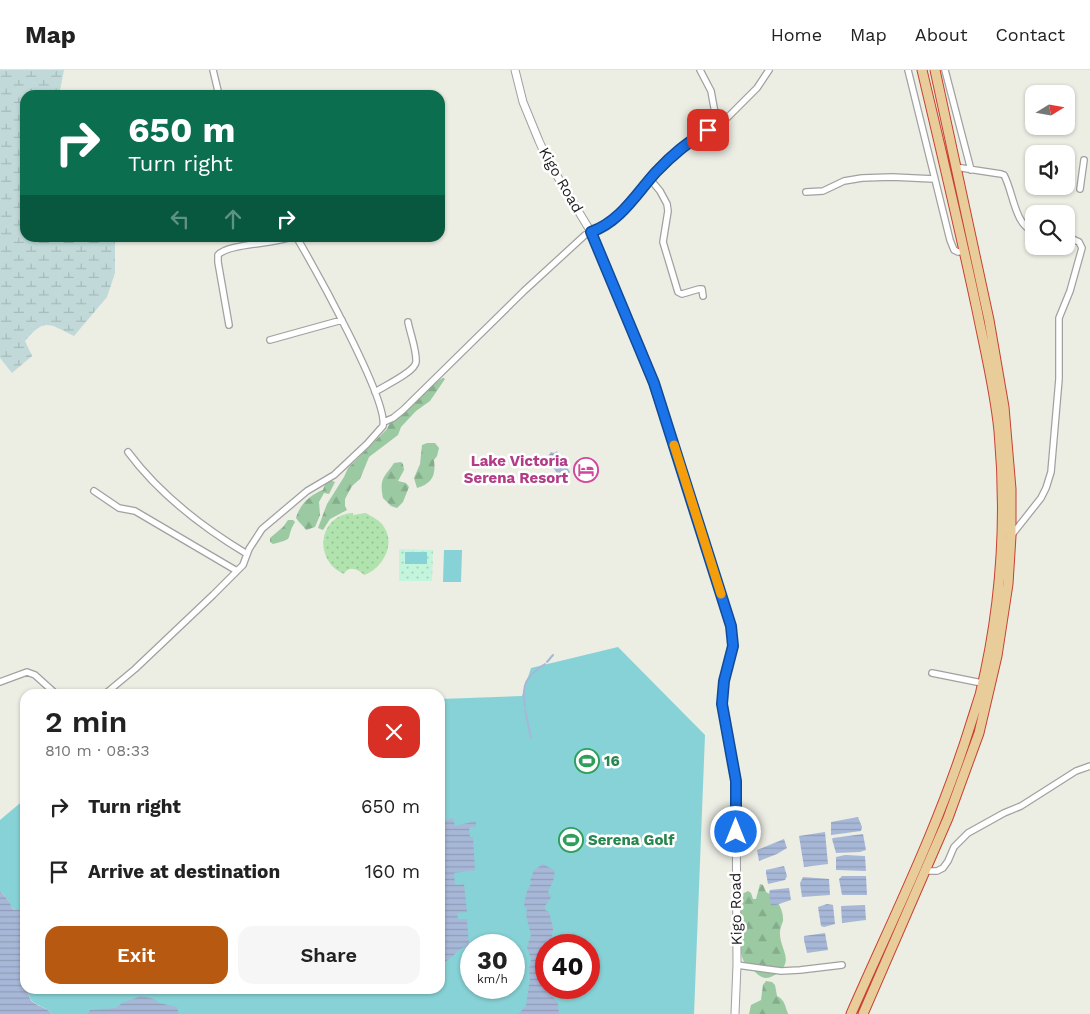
<!DOCTYPE html>
<html lang="en">
<head>
<meta charset="utf-8">
<style>
  :root { --surface:#fff; --page:#f6f6f6; --text:#222; --muted:#767676; --line:#e0e0e0; --accent:#b85911 }
  body { margin:0; font-family:"Work Sans",sans-serif; background:var(--page); color:var(--text); height:100vh; display:flex; flex-direction:column; font-size:19px; white-space:nowrap }
  * { box-sizing:border-box; margin:0 }
  p { font-size:16px; color:var(--muted) }
  .icon { flex:none; width:28px; height:28px; fill:none; stroke:currentColor; stroke-width:2; stroke-linecap:round; stroke-linejoin:round }
  .map { position:relative; flex:1; overflow:hidden }
  .details { position:absolute; left:20px; top:619px; width:425px; height:305px; display:flex; flex-direction:column; background:var(--surface); border-radius:15px; box-shadow:0 1px 4px #0004 }
  .details>* { flex:none }
  .guide { position:absolute; left:20px; top:20px; width:425px; height:152px; border-radius:15px; box-shadow:0 1px 4px #0004; background:#0b6e4f; color:#fff; overflow:hidden }
  .needle { width:32px; rotate:79deg }
  .fabs { position:absolute; left:1025px; top:15px; display:grid; gap:10px }
  .fabs a { display:grid; place-items:center; width:50px; height:50px; border-radius:10px; background:var(--surface); box-shadow:0 1px 4px #0004; font-size:25px }
  .speed { position:absolute; left:460px; top:864px; display:flex; gap:10px; font-size:25px; font-weight:700; text-align:center }
  .speed>* { display:grid; place-content:center; width:65px; height:65px; border-radius:50%; background:var(--surface); box-shadow:0 1px 4px #0004; line-height:1 }
  .speed small { font-size:12px; font-weight:400 }
  .speed .limit { border:8px solid #d22; background:#fff; color:#111 }
  .pin { position:absolute; display:grid; place-items:center; width:42px; height:42px; color:#fff; margin:-21px; border-radius:10px; box-shadow:0 2px 8px #0006 }
  .me { position:absolute; width:55px; margin:-28px; rotate:0deg; stroke-linejoin:round; filter:drop-shadow(0 0 4px #0008) }
  .turn { display:flex; align-items:center; gap:18px; height:105px; padding:0 25px; font-size:22px }
  .turn .icon { width:65px; height:65px; stroke-width:2.5 }
  .turn b { display:block; font-size:35px; line-height:42px }
  .lanes { display:flex; align-items:center; height:48px; padding:0 25px; background:#0003; justify-content:center; gap:25px; direction:ltr }
  .lanes .off { opacity:.35 }
  .round { display:grid; place-items:center; flex:none; width:52px; height:52px; border-radius:15px; background:var(--page) }
  .overview { display:flex; align-items:center; justify-content:space-between; height:85px; padding:0 25px }
  h1 { font-size:30px; font-weight:600; line-height:38px }
  .action { display:flex; gap:10px; margin-top:auto; padding:10px 25px }
  .action a { flex:1; height:58px; border-radius:15px; background:var(--accent); color:#fff; font-size:20px; font-weight:600; line-height:58px; text-align:center }
  .action a+a { background:var(--page); color:var(--text) }
  ul { padding:0; list-style:none }
  li { display:flex; align-items:center; gap:15px; height:65px; padding:0 25px }
  li div { flex:1 }
  li b { display:block; font-size:19px }
  li em { font-style:normal }
  header { display:flex; align-items:center; gap:30px; box-sizing:border-box; height:70px; padding:0 25px; background:var(--surface); border-bottom:1px solid var(--line) }
  header strong { font-size:24px }
  nav { display:flex; gap:28px; margin-inline-start:auto; font-size:18px }
  .map>svg:first-child { display:block }
</style>
</head>
<body>
<header>
<strong>Map</strong>
<nav><a>Home</a><a>Map</a><a>About</a><a>Contact</a></nav>
</header>
<div class="map">
<svg width="1090" height="944" viewBox="0 0 1090 944">
  <defs>
    <pattern id="grass-dots" width="8" height="8" patternUnits="userSpaceOnUse" patternTransform="scale(1.25)"><rect width="8" height="8" fill="#b0e3ad"/><path d="M2 2h.1M6 6h.1" fill="none" stroke="#97c294" stroke-width="1.8" stroke-linecap="round"/></pattern>
    <pattern id="forest-firs" width="22" height="20" patternUnits="userSpaceOnUse" patternTransform="scale(1.25)"><rect width="22" height="20" fill="#9bc9a2"/><path d="M5 1l3.5 6h-7zM16 11l3.5 6h-7z" fill="#85ac8b"/></pattern>
    <pattern id="wetland-marsh" width="20" height="14" patternUnits="userSpaceOnUse" patternTransform="scale(1.25)"><rect width="20" height="14" fill="#c1dad9"/><path d="M1 5h8M5 5V1M11 12h8M15 12V8" fill="none" stroke="#a5bbba"/></pattern>
    <pattern id="park-dots" width="8" height="8" patternUnits="userSpaceOnUse" patternTransform="scale(1.25)"><rect width="8" height="8" fill="#c3f4dc"/><path d="M2 2h.1M6 6h.1" fill="none" stroke="#a7d1bc" stroke-width="1.8" stroke-linecap="round"/></pattern>
    <pattern id="water-rules" width="6" height="5" patternUnits="userSpaceOnUse" patternTransform="scale(1.25)"><rect width="6" height="5" fill="#a7b7d7"/><path d="M0 2.5h6" fill="none" stroke="#8f9db8"/></pattern>
  </defs>
  <rect width="100%" height="100%" fill="#ecede3"/>
  <path fill="url(#grass-dots)" d="M353,443V445L366,443C372,447 380,450 384,457C396,475 382,499 364,505C358,499 349,495 344,504C313,490 318,445 353,443Z"/>
  <path fill="url(#forest-firs)" d="M443,308L445,309L430,331L416,341L401,357L398,365L369,387L360,409L352,416L345,429V436L347,440L330,449L323,460L318,458L327,434L344,407L348,398L387,359C394,342 427,317 443,308Z
    M427,373H435L439,378L437,386L434,390C436,406 432,413 417,418L414,408L420,394L422,375Z
    M401,392L403,394L404,400L398,411L406,413L409,417L403,432L397,438L391,436L383,428C379,408 384,408 394,393Z
    M330,410L335,412L329,424L324,423L319,432L320,445L315,457L306,460C303,455 299,453 296,448C300,434 310,425 323,420L325,414Z
    M288,450H293L295,452C284,470 297,468 273,474L270,472V468L283,457Z
    M760,814L763,815L766,822C776,827 784,839 783,851C782,854 780,858 780,862C779,879 796,891 776,904C773,906 770,908 765,908C755,906 753,896 744,892C737,876 737,841 742,824L748,821L751,823L753,829H756Z
    M766,911L772,912L775,915L777,926C785,930 785,936 788,944H749L751,935L761,930L763,915Z"/>
  <path fill="url(#wetland-marsh)" d="M0,0H64L59,25H25V168H115V203L107,227L74,266C49,254 45,247 25,271L32,286L12,303L0,288Z"/>
  <path fill="url(#park-dots)" d="M399,479L433,480L432,511H399Z"/>
  <path fill="#87d2d6" fill-rule="evenodd" d="M444,480H462L461,512H443Z
    M405,482H427V494H405Z
    M618,577L705,665L694,944H52C43,933 28,937 28,919H440V629L522,626L531,598ZM471,875H514V918H471ZM546,875H589V918H546Z
    M25,729V864L15,840L10,836L8,830L0,821V750Z"/>
  <path fill="url(#water-rules)" d="M557,381L570,402L566,407L560,408L547,388L551,382L554,383Z
    M858,747L862,757L861,761L831,765V752Z
    M453,748L455,756L476,751V756L469,758L470,767H473L475,800L454,803L455,815L464,814L467,842L457,843L458,849H467L469,876C454,879 452,892 440,893V752Z
    M825,762L828,794L804,797L799,766Z
    M863,764L866,780L860,782L836,783L832,769L833,768Z
    M784,769L787,778L777,784L759,791L757,780Z
    M845,785L865,786L866,801L836,800V787Z
    M543,794L554,800C556,808 551,814 548,822L551,827L545,836V840L549,842L553,858L552,867L546,875V918H555L553,921V927L558,933L559,944H518L526,936L530,909L529,900L531,889L527,877L531,865L526,845L527,839L524,836C525,828 527,818 532,813L530,811L534,800Z
    M784,796L787,806L785,810L768,814L766,803V800Z
    M842,806H866L867,825H842L839,809Z
    M803,807L829,809L830,825L802,827L800,813Z
    M789,818L791,830L773,836L771,835L769,824L770,820Z
    M0,821L8,830L12,838L15,840L25,839V919H28C28,938 43,933 52,944H0Z
    M827,834L833,835L835,854L824,857L821,856L818,837Z
    M865,835L866,850L842,853L841,836Z
    M825,863L828,880L807,883L804,870V866Z
    M141,926L154,929L159,933L177,937L179,944H88L90,940L116,938L122,933Z"/>
  <g fill="none" stroke-linecap="round" stroke-linejoin="round">
    <path stroke="#a7b7d7" stroke-width="2" d="M547,592L553,585
      M525,637C521,615 526,606 545,594
      M525,640L531,668"/>
    <defs>
      <path id="minor" d="M213,0L219,25
        M700,0L711,21L717,54
        M908,0L950,170L954,180L958,182L964,181
        M945,0L971,100
        M955,97L1001,104L1004,105C1013,121 1015,157 1034,161
        M650,109L660,121L667,134L668,141L663,172L678,222L682,224L699,219H702L703,226
        M1080,119L1084,90
        M806,122L823,121L844,111L862,108L892,107L934,109
        M229,255L218,192V185C227,174 272,174 288,168
        M270,270L342,250
        M375,322C384,316 415,302 416,292C417,281 410,263 408,252
        M384,352L393,348L403,340L524,221L585,165L606,155L628,137L656,102L677,81L690,71L728,47L757,18L769,0
        M128,382C160,425 202,457 247,484
        M94,421L119,438L135,441L237,501
        M1011,466L1041,428L1046,418L1051,402L1059,309V248L1070,221L1082,178L1079,172L1066,166
        M932,603L982,613
        M0,612L27,602L35,605L56,624
        M105,624L135,599L213,525L243,495L249,479L262,459L307,421L334,405L367,374L383,356C388,329 314,197 297,168
        M924,801H937L943,798L948,791L954,777L968,763L1004,743L1021,736L1076,701L1090,696
        M737,895L781,901L800,900L842,895"/>
      <path id="tertiary" d="M515,0L523,32L539,71L548,91L591,162L642,281L694,436L731,556L733,576L724,611L722,634L736,711L737,895L735,944"/>
      <path id="trunk" d="M851,944C893,848 940,754 971,653C974,644 977,634 980,625C1001,539 1007,449 999,361C995,320 985,280 977,240C960,160 941,80 922,0
        M863,944L948,748L979,663L997,586L1008,514L1011,466V419L1004,337L989,250L935,0"/>
    </defs>
    <use href="#minor" stroke="#a1a1a1" stroke-width="8"/>
    <use href="#tertiary" stroke="#a1a1a1" stroke-width="9"/>
    <use href="#trunk" stroke="#c94033" stroke-width="11"/>
    <use href="#minor" stroke="#fff" stroke-width="5.5"/>
    <use href="#tertiary" stroke="#fff" stroke-width="7"/>
    <use href="#trunk" stroke="#e8cc9a" stroke-width="9"/>
  </g>
  <g fill="none" stroke-linecap="round" stroke-linejoin="round">
    <defs>
      <path id="route" d="M708,60C689,71 672,85 656,102C636,124 621,151 591,162L654,313L731,556L733,576L724,611L722,634L736,711V762"/>
    </defs>
    <use href="#route" stroke="#114b97" stroke-width="12"/>
    <use href="#route" stroke="#1a73e8" stroke-width="9"/>
    <path stroke="#f59e0b" stroke-width="9" d="M674,375L721,524"/>
  </g>
  <defs>
    <symbol id="hotel-ring" viewBox="-11 -11 22 22"><circle r="9.5" fill="#fff" stroke="#d1479c" stroke-width="1.5"/><path d="M-6-4.5h1.5V1H6V5H4.5V3h-9V5H-6ZM-4 0a1.8 1.8 0 1 1 3.6 0ZM.5 0V-2.5h3Q6-2.5 6 0Z" fill="#d1479c"/></symbol>
    <symbol id="stadium-ring" viewBox="-11 -11 22 22"><circle r="9.5" fill="#fff" stroke="#2e9e5b" stroke-width="1.5"/><path d="M0-5a6.5 5 0 1 0 0 10a6.5 5 0 1 0 0-10ZM-3.5-1.8h7v3.6h-7Z" fill="#2e9e5b"/></symbol>
  </defs>
  <g fill-rule="evenodd">
    <use href="#hotel-ring" x="572" y="386" width="28" height="28"/>
    <use href="#stadium-ring" x="573" y="677" width="28" height="28"/>
    <use href="#stadium-ring" x="557" y="756" width="28" height="28"/>
  </g>
  <g text-anchor="middle" stroke-width="5" stroke-linejoin="round" paint-order="stroke">
    <g font-size="15" fill="#1d1d1d" stroke="#fff">
      <text transform="translate(561 110) rotate(60)" y="5">Kigo Road</text>
      <text transform="translate(736 839) rotate(-91)" y="5">Kigo Road</text>
    </g>
    <g font-size="15" font-weight="bold" fill="#b23c85" stroke="#fff" text-anchor="end">
      <text x="568" y="396">Lake Victoria<tspan x="568" dy="17">Serena Resort</tspan></text>
    </g>
    <g font-size="15" font-weight="bold" fill="#27864d" stroke="#fff" text-anchor="start">
      <text x="604" y="696">16</text>
      <text x="588" y="775">Serena Golf</text>
    </g>
  </g>
</svg>
<div class="fabs">
<a><svg class="needle" viewBox="-14 -14 28 28"><path d="M0-13l5 13h-10z" fill="#e53935"/><path d="M0 13l5-13h-10z" fill="#767676"/></svg></a>
<a><svg class="icon" aria-label="sound" viewBox="0 0 24 24"><path d="M4 9h4l5-4v14l-5-4H4zM17 9q2 3 0 6"/></svg></a>
<a><svg class="icon" aria-label="search" viewBox="0 0 24 24"><circle cx="10" cy="10" r="6"/><path d="M15 15l6 6"/></svg></a>
</div>
<div class="speed"><div>30<small>km/h</small></div><div class="limit">40</div></div>
<div class="pin" style="left:708px;top:60px;background:#d93025"><svg class="icon" aria-label="arrive" viewBox="0 0 24 24"><path d="M6 21V4h12l-3 4 3 4H6"/></svg></div>
<svg class="me" style="left:736px;top:762px" viewBox="-20 -20 40 40"><circle r="17" fill="#1a73e8" stroke="#fff" stroke-width="3"/><path d="M0-11L8 9 0 5-8 9z" fill="#fff"/></svg>
<div class="guide">
<div class="turn"><svg class="icon" aria-label="right" viewBox="0 0 24 24"><path d="M7 20v-9h11M14 6l5 5-5 5"/></svg><div><b>650 m</b>Turn right</div></div>
<div class="lanes"><svg class="icon off" aria-label="left" viewBox="0 0 24 24"><path d="M17 20v-9H6M10 6l-5 5 5 5"/></svg><svg class="icon off" aria-label="ahead" viewBox="0 0 24 24"><path d="M12 20V5M6 11l6-6 6 6"/></svg><svg class="icon" aria-label="right" viewBox="0 0 24 24"><path d="M7 20v-9h11M14 6l5 5-5 5"/></svg></div>
</div>
<section class="details">
<div class="overview"><div><h1>2 min</h1><p>810 m · 08:33</p></div><a class="round" style="background:#d93025;color:#fff"><svg class="icon" aria-label="close" viewBox="0 0 24 24"><path d="M6 6l12 12M18 6L6 18"/></svg></a></div>
<ul>
<li><svg class="icon" aria-label="right" viewBox="0 0 24 24"><path d="M7 20v-9h11M14 6l5 5-5 5"/></svg><div><b>Turn right</b></div><em>650 m</em></li>
<li><svg class="icon" aria-label="arrive" viewBox="0 0 24 24"><path d="M6 21V4h12l-3 4 3 4H6"/></svg><div><b>Arrive at destination</b></div><em>160 m</em></li>
</ul>
<div class="action"><a>Exit</a><a>Share</a></div>
</section>
</div>
</body>
</html>
